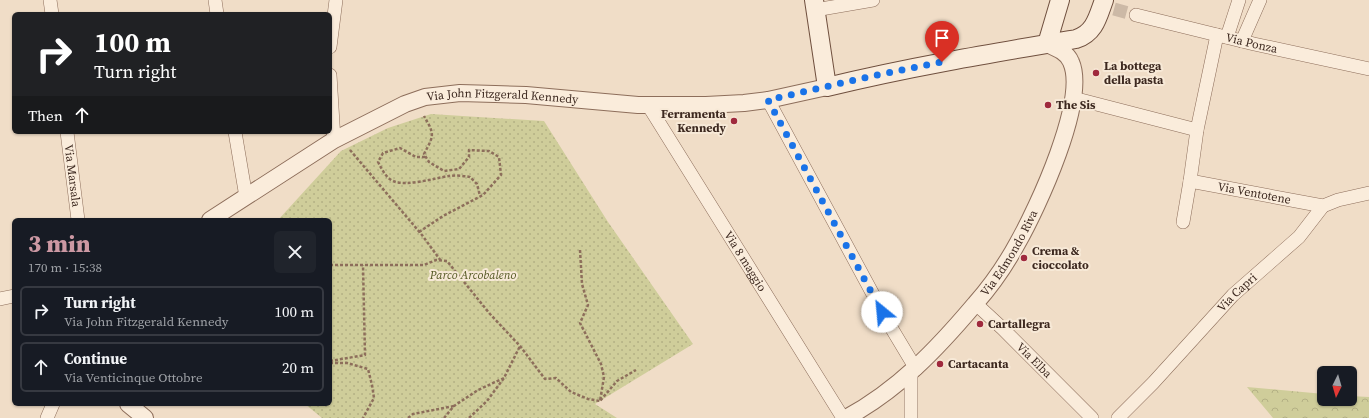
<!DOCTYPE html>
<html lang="en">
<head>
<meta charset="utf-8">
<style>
  :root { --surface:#171b24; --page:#20242c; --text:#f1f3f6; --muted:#9ea1a6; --line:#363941; --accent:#cc98a3 }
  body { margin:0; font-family:"Source Serif 4",serif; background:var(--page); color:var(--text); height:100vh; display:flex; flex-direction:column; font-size:15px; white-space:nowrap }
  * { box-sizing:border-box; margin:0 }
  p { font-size:13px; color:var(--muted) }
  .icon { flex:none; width:22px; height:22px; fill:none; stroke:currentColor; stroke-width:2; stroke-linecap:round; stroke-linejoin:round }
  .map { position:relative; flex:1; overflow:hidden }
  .drawer { position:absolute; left:12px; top:218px; width:320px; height:188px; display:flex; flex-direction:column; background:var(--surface); border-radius:6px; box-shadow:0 1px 3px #0004 }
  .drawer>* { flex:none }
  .hud { position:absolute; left:12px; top:12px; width:320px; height:122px; border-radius:6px; box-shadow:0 1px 3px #0004; background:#202124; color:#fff; overflow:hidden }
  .needle { width:26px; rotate:185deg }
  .buttons { position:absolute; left:1317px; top:366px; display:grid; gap:8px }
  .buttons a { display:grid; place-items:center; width:40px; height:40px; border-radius:6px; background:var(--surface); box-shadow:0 1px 3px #0004; font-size:20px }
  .pin { position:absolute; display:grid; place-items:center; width:34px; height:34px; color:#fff; margin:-41px -17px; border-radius:50% 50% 50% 0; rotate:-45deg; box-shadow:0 0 4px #0007 }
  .pin .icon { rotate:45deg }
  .me { position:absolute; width:44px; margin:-22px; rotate:332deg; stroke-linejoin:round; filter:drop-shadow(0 0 3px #0008) }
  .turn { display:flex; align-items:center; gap:14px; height:84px; padding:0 16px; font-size:18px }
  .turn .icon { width:52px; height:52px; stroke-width:2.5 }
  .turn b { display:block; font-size:28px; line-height:34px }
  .then { display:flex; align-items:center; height:38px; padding:0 16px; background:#0003; gap:8px; font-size:15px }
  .round { display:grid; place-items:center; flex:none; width:42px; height:42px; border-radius:6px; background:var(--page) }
  .summary { display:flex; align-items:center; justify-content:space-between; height:68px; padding:0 16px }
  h1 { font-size:24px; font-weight:800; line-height:30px; color:var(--accent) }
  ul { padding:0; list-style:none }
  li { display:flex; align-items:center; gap:12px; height:50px; margin:0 8px 6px; padding:0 8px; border:2px solid var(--line); border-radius:6px }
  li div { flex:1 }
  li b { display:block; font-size:15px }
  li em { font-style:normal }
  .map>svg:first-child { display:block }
</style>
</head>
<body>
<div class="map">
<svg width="1369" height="418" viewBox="0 0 1369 418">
  <defs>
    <pattern id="forest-crowns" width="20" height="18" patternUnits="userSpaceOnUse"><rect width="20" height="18" fill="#cfcd9a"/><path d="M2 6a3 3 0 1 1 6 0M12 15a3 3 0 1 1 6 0" fill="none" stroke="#b3b084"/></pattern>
    <pattern id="park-dots" width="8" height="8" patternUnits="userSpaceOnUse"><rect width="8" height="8" fill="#cfcd9a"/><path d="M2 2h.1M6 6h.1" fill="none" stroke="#b3b084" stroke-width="1.8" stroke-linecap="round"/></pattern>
  </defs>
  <rect width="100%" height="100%" fill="#f0ddc7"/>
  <path fill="url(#forest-crowns)" d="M1247,387L1324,394V399H1350V396L1369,397V418H1273Z"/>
  <path fill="url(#park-dots)" d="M431,114L544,121L608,222L693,344L595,404L617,418H322L305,404H330V220H278L341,151L388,128Z"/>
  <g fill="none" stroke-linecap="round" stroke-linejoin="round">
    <path stroke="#ccb9a6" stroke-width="13" stroke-dasharray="13 6" stroke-linecap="butt" d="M1114,9L1136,15"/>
    <defs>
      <g id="minor">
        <path d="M50,0L52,14"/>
        <path d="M215,0L217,14"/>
        <path d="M815,10L873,0"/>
        <path id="s1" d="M1136,15L1254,44L1369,69"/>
        <path id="s2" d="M1217,35L1197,130L1190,181L1323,206L1338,200L1369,193"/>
        <path d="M1227,37L1239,0"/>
        <path d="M1242,41L1260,0"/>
        <path d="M330,47L336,0"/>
        <path d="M330,75L334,140"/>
        <path d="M1073,98L1197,130"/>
        <path d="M768,100L889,324L916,369"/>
        <path id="s3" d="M648,105L843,418"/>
        <path id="s4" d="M67,132L78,220"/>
        <path d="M235,132L246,197"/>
        <path d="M1183,222L1190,181"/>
        <path d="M0,299L14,296"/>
        <path id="s5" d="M976,304L1002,328L1092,418"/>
        <path d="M47,418L53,404"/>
        <path d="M911,418V373"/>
        <path id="s6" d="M1118,418L1153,383L1233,295L1299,237L1323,206"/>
      </g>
      <g id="tertiary">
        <path id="s7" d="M210,220L334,140L405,104L425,97L460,93L495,94L526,95L638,105H706L744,103L768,100L827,87"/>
        <path d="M128,404L145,418"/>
        <path id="s8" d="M846,418C898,390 937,349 975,304C991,286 1005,266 1017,244C1037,209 1088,100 1071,62C1067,52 1056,48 1047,44"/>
      </g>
      <path id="secondary" d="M814,0L827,87C909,67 993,53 1076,39C1095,33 1098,16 1104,0
        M1047,44L1060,0"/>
    </defs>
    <use href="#minor" stroke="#8d6e5b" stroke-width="14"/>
    <use href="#tertiary" stroke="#8d6e5b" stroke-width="18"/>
    <use href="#secondary" stroke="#6f4f3e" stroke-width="20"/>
    <path stroke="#8d6e5b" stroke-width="2.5" stroke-dasharray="3 2" stroke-linecap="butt" d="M350,150L422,235L441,261
      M425,157H416L400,148L383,153L378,162C382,169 385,177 393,181C406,187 435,178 449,176C456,175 464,176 470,177L477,184L480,196
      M419,232L443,216L483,195L501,175L499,157L489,151L469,150V157L459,169L444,171L429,162L424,154C434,135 435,135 424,116
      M580,250L582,284L588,305L580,323L601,364L604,377L600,401L617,381L636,370
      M330,265H424L436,260L447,261L490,314L520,346L545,379L556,378L571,392L588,399L600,401
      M330,361L365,355L363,265
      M330,363H347L368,369L372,385L374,398L363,418
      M408,418L413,414L454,406
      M444,418L454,406L478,390L504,378
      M469,418L487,401L504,378L520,346"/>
    <use href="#minor" stroke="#faecdb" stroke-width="13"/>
    <use href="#tertiary" stroke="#faecdb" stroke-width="16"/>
    <use href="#secondary" stroke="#faecdb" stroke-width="18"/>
  </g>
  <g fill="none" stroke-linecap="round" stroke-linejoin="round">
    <path stroke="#1a73e8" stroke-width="7" stroke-dasharray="0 12.6" d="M882,312L768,100L872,76L942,62"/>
  </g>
  <g fill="#9f293d" stroke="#f7e9d7" stroke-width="1.5">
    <circle cx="1096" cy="73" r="4"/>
    <circle cx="1048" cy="105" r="4"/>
    <circle cx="734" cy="121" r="4"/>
    <circle cx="1024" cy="258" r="4"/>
    <circle cx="980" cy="324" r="4"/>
    <circle cx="940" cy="364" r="4"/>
  </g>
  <g text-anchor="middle" stroke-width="4" stroke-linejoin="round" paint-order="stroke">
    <g font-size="12" fill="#3d2920" stroke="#f7e9d7">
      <text dy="4" stroke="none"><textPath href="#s1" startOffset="119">Via Ponza</textPath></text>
      <text dy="4" stroke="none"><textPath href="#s7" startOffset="326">Via John Fitzgerald Kennedy</textPath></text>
      <text dy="4" stroke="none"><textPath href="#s4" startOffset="44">Via Marsala</textPath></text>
      <text dy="4" stroke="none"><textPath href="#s2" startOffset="214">Via Ventotene</textPath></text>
      <text dy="4" stroke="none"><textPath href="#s8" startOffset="235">Via Edmondo Riva</textPath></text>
      <text dy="4" stroke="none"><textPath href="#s3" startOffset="184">Via 8 maggio</textPath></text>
      <text dy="4" stroke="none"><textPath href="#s6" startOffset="173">Via Capri</textPath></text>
      <text dy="4" stroke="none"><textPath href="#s5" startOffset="81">Via Elba</textPath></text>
    </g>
    <g font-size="12" font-weight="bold" fill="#3d2920" stroke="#f7e9d7" text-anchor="start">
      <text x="1104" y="70">La bottega<tspan x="1104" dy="14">della pasta</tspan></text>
      <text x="1056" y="109">The Sis</text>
      <text x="726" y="118" text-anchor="end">Ferramenta<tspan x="726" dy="14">Kennedy</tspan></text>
      <text x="1032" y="255">Crema &amp;<tspan x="1032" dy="14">cioccolato</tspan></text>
      <text x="988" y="328">Cartallegra</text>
      <text x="948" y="368">Cartacanta</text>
    </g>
    <g font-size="12" font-style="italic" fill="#565a25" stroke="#f7e9d7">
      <text x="473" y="279">Parco Arcobaleno</text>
    </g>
  </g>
</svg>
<div class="buttons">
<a><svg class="needle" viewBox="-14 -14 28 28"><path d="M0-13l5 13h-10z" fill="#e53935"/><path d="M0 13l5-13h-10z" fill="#9ea1a6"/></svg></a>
</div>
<div class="pin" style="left:942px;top:62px;background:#d93025"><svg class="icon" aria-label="arrive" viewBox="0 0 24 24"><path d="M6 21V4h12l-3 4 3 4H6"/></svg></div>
<svg class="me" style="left:882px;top:312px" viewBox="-20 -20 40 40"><circle r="19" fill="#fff"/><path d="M0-13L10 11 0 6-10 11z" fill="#1a73e8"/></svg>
<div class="hud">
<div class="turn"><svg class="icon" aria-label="right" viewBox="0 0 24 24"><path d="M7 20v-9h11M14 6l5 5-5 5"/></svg><div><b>100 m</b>Turn right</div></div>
<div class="then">Then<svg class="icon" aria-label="ahead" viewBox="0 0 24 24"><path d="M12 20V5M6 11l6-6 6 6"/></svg></div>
</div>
<section class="drawer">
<div class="summary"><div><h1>3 min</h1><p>170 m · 15:38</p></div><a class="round"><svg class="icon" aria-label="close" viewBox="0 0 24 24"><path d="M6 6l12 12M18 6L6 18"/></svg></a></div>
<ul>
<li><svg class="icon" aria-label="right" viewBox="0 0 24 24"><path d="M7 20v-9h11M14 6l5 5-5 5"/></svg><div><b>Turn right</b><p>Via John Fitzgerald Kennedy</p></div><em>100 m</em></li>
<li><svg class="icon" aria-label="ahead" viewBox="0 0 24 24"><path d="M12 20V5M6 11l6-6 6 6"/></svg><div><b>Continue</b><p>Via Venticinque Ottobre</p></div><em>20 m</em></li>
</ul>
</section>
</div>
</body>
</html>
